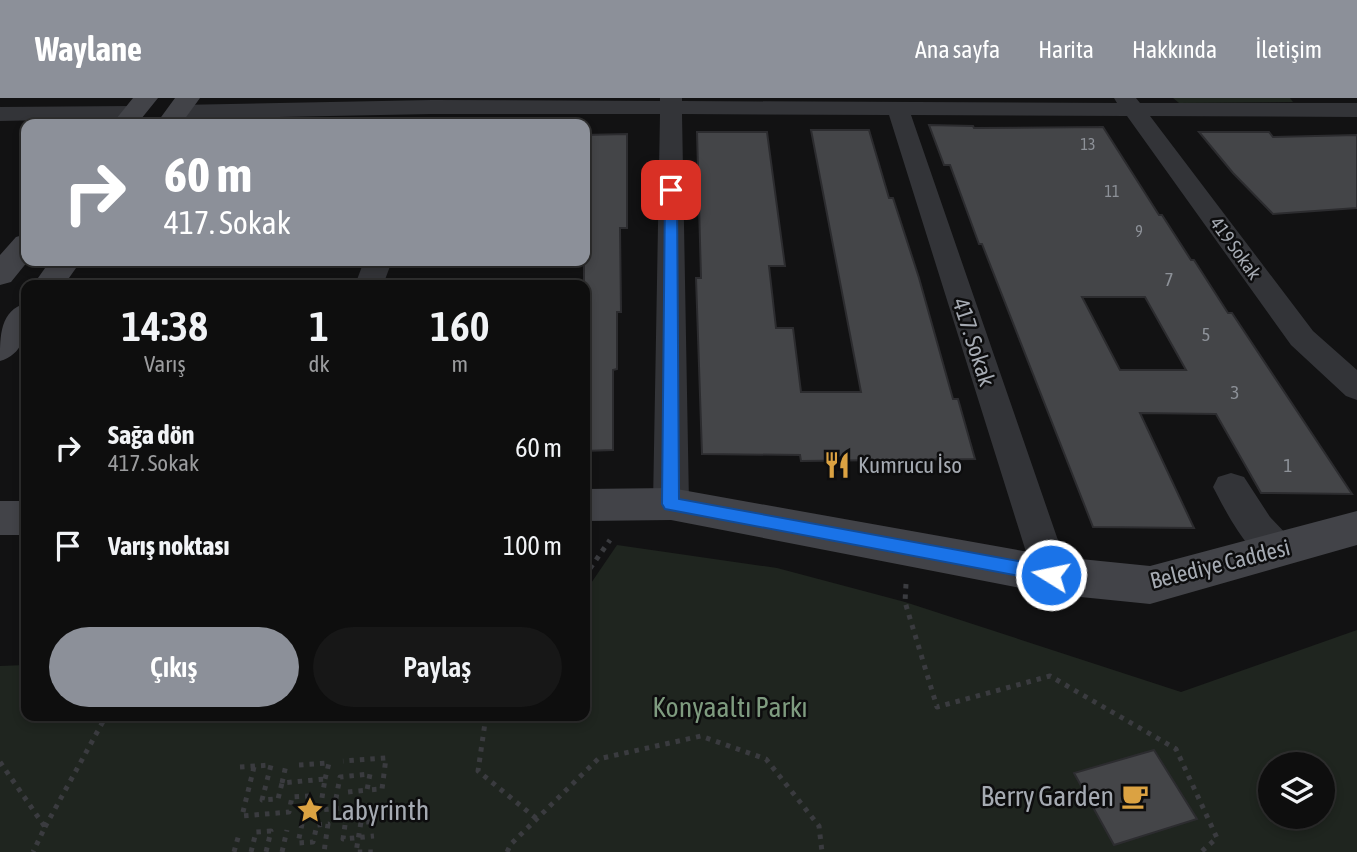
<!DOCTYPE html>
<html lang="tr">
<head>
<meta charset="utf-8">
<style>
  :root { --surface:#0e0e0e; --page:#171717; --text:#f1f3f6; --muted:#9b9c9e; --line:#2e2e2e; --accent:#8c9099 }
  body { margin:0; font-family:"Asap Condensed",sans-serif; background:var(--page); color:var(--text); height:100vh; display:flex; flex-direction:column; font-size:26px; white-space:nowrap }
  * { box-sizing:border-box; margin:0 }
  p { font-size:23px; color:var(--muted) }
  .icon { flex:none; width:38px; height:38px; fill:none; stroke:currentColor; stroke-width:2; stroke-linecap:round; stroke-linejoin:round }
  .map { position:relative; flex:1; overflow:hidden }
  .details { position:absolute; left:21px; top:182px; width:569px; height:441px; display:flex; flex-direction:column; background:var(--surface); border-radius:14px; box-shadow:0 4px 10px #0003,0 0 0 2px var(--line) }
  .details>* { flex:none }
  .guide { position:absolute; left:21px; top:21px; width:569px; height:147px; border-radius:14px; box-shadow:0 4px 10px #0003,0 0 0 2px var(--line); background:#8c9099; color:#fff; overflow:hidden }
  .fabs { position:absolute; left:1258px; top:654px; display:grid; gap:14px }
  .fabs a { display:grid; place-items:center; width:77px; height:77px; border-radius:50%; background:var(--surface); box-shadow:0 4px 10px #0003,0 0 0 2px var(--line); font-size:35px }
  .pin { position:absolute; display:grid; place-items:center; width:60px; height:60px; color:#fff; margin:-30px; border-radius:14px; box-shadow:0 4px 10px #0006 }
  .me { position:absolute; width:77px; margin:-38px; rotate:280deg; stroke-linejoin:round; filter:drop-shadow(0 0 5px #0008) }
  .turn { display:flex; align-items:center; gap:24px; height:147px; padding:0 28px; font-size:32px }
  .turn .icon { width:91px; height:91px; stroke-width:2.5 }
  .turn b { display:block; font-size:49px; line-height:60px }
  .eta { display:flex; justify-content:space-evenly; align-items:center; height:119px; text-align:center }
  .eta b { font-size:42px; font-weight:600; line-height:49px }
  .button { display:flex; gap:14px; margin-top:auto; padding:14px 28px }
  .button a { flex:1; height:80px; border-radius:42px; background:var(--accent); color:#fff; font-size:28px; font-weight:600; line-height:80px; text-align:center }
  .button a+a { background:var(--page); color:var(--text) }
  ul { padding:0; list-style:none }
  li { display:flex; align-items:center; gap:21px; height:98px; padding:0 28px }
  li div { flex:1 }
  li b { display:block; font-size:26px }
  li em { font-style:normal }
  header { display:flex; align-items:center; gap:42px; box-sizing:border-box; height:98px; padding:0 35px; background:var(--accent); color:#fff }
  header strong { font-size:33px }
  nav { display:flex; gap:38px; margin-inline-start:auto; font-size:24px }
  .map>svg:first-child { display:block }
</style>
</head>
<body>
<header>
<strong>Waylane</strong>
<nav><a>Ana sayfa</a><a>Harita</a><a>Hakkında</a><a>İletişim</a></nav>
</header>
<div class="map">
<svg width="1357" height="754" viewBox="0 0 1357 754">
  <rect width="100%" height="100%" fill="#121213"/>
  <path fill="#1f251f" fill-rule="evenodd" d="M1173,0H1290L1293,4L1179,5Z
    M617,447L777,470L905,504L1181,594L1357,532V754H0V568L26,567V618H584L585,494ZM1154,652L1197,721L1114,747L1075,675ZM1270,667H1323V719H1270Z"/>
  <path fill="#444548" stroke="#2c2c2f" stroke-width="2" fill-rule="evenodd" d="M929,27L973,28L974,30L1103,29L1159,117H1162L1191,162H1194L1228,215H1232L1352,396L1261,395L1216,316L1140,315L1194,430L1093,429L982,146H979L950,67H944ZM1082,199H1145L1186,272H1120Z
    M811,32H869L889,100H893L919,180L953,301H958L975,361L801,363L800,357L702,356L696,180H701L697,34H767L785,168H769L776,230H793L801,294H861Z
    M1199,34H1269L1273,39L1357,37V110L1273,116L1233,75Z
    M627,36V130H620L621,214H617V271L613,272V352L584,353V37Z
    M1154,652L1197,721L1114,747L1074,675Z"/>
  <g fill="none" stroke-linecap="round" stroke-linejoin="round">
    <path stroke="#3a3b3f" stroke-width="5" stroke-dasharray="4.5 6" stroke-linecap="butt" d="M584,479L610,442
      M906,486L905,504L937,609L1050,578L1176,651L1217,740L1201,754
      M486,618L478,673L537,721
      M0,664L45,729L33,754
      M299,667L329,665L325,681
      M240,669L271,667L262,702L278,701L282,685L325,681L320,712L377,707L374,724H361L356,754H374
      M254,669L242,718L289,714L292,699L308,698L298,745L313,744L317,727L328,726L324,754
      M282,685L286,667
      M348,694L367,692
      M334,711L340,679L370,676L367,692L382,691L386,660L343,663
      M345,727L343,741L374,738
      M45,729L106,618
      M234,754L239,736
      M251,754L256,734L271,733L266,754
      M282,754L287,732
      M507,754L511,746L598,661L701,638L766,661L819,728L822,754"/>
    <path fill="#333438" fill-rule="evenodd" d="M660,0H682V3L1117,5L1114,0H1136L1140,5H1357V19L1150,18L1313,233L1357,272V302L1346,298L1291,247L1127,18L911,17L1070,477L1065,489L1051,494L1037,489L889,17L682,16L689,406L684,416L671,421L658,416L653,406L660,16H432L178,21L170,19L167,14L170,9L178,7L432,2L660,3Z
      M133,8L141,10L144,15L141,20L0,23V9Z
      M364,163H392L383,187H355Z
      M1231,375L1244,379L1270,419L1290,440L1296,451L1290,462C1285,464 1280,467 1274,466C1250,462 1224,410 1213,389L1218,379Z"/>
    <path fill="#424348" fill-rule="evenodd" d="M133,0H158L137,26H112Z
      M175,0H200L181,26H156Z
      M26,136L28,163L11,184L0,187V157L16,139Z
      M50,163H81L64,187H33Z
      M26,205C27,229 27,255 0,263C0,237 0,213 26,205Z
      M671,390L1051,458L1150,468L1357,413V447L1150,506L1051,496L671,422L584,423V391Z
      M0,403H26V437H0Z"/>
  </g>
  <path fill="#1a73e8" stroke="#114b97" stroke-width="2" d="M671,88L677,92L679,401L1051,469L1057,471L1060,477L1057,482L1051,484L665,411L662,406L665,92Z"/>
  <defs>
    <symbol id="restaurant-bare" viewBox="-9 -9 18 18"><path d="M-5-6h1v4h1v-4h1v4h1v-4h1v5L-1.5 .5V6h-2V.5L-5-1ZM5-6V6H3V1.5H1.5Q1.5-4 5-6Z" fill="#dba242" stroke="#0d0d0e" stroke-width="2.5" paint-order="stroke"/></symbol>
    <symbol id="cafe-bare" viewBox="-9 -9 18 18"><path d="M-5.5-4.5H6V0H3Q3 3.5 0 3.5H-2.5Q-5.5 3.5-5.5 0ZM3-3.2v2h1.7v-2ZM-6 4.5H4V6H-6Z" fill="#dba242" stroke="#0d0d0e" stroke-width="2.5" paint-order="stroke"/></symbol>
    <symbol id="sight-bare" viewBox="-9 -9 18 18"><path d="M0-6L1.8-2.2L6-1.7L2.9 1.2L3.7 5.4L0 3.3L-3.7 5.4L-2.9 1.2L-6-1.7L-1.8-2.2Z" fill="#dba242" stroke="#0d0d0e" stroke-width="2.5" paint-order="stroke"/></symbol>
  </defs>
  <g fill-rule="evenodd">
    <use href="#restaurant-bare" x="818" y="348" width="38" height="38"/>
    <use href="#cafe-bare" x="1116" y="679" width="38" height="38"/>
    <use href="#sight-bare" x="291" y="693" width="38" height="38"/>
  </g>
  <g text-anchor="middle" stroke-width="5" stroke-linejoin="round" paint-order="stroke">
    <g font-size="16" fill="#8d9198">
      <text x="1088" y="52">13</text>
      <text x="1112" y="99">11</text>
      <text x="1139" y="139">9</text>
    </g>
    <g font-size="19" fill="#a5aab2" stroke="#0d0d0e">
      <text transform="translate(1236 150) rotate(54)" y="7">419 Sokak</text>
    </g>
    <g font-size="19" fill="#8d9198">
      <text x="1169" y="188">7</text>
      <text x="1206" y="243">5</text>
      <text x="1235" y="301">3</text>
      <text x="1288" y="374">1</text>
    </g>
    <g font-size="23" fill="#a5aab2" stroke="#0d0d0e">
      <text transform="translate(974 244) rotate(72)" y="8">417. Sokak</text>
      <text transform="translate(1220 466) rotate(-14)" y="8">Belediye Caddesi</text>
    </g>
    <g font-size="23" fill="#a5aab2" stroke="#0d0d0e" text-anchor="start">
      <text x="858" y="375">Kumrucu İso</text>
    </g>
    <g font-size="28" fill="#7e9b7f" stroke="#0d0d0e">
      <text x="730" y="619">Konyaaltı Parkı</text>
    </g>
    <g font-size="28" fill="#a5aab2" stroke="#0d0d0e" text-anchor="end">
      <text x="1114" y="708">Berry Garden</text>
      <text x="331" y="722" text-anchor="start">Labyrinth</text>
    </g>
  </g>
</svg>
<div class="fabs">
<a><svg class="icon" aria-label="layers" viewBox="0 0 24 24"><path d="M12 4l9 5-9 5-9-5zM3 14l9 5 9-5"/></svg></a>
</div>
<div class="pin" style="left:671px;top:92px;background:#d93025"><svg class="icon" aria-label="arrive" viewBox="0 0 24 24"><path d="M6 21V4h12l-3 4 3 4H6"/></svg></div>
<svg class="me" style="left:1051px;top:477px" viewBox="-20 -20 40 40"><circle r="17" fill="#1a73e8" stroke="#fff" stroke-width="3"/><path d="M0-11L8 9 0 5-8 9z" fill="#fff"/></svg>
<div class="guide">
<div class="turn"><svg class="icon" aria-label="right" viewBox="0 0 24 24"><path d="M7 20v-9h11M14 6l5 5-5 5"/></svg><div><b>60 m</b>417. Sokak</div></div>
</div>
<section class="details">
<div class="eta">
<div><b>14:38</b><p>Varış</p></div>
<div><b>1</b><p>dk</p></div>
<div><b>160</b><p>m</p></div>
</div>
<ul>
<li><svg class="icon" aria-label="right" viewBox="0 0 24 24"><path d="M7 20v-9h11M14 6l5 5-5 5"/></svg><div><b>Sağa dön</b><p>417. Sokak</p></div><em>60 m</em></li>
<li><svg class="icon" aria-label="arrive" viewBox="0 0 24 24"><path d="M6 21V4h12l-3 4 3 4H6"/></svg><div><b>Varış noktası</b></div><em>100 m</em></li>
</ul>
<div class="button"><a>Çıkış</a><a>Paylaş</a></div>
</section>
</div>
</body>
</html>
